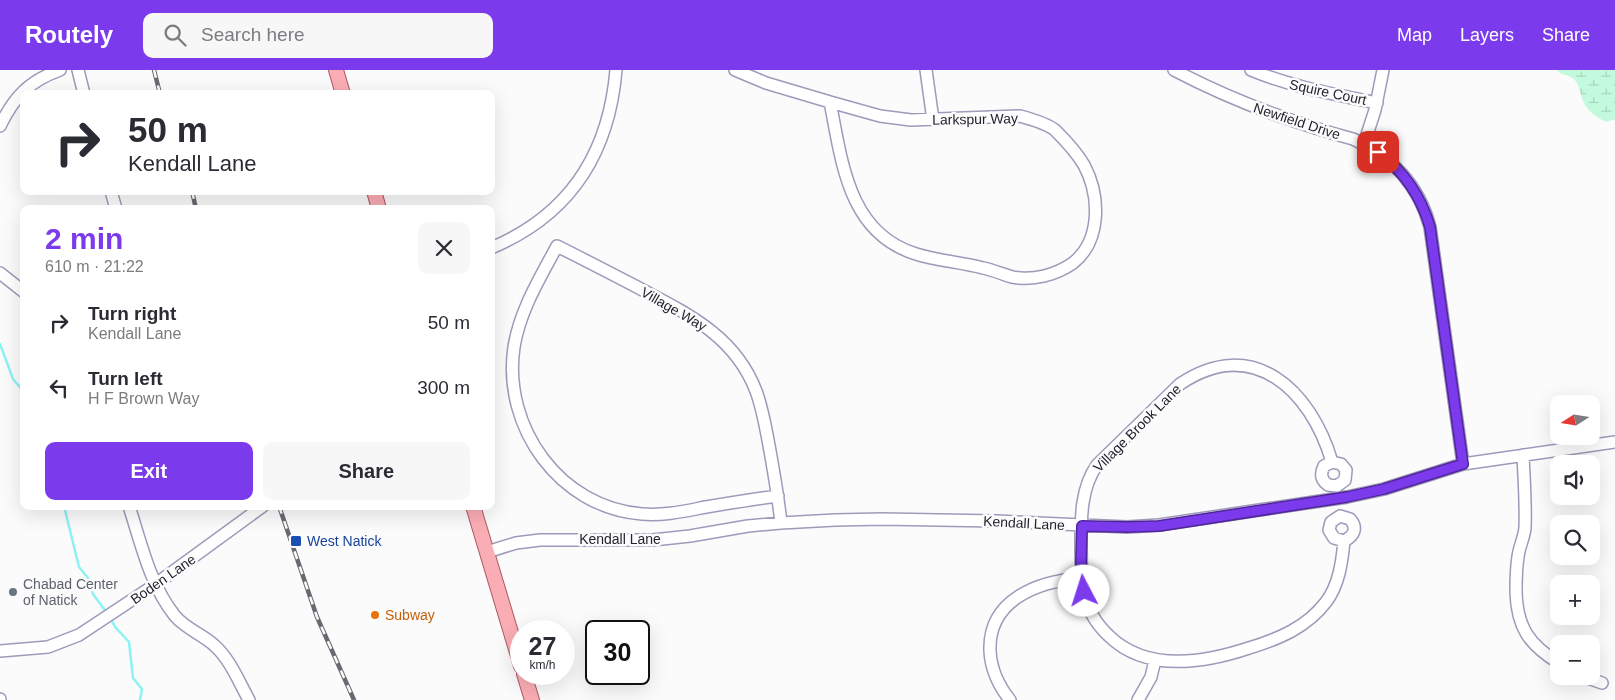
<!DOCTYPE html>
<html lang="en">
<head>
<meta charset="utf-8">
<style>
  :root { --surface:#fff; --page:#f7f7f7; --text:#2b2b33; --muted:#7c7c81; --accent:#7c3aed }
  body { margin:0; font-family:Arial,sans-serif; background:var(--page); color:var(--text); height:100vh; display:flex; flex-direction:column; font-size:19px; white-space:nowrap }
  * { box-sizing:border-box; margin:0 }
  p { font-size:16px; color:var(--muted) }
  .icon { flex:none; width:28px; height:28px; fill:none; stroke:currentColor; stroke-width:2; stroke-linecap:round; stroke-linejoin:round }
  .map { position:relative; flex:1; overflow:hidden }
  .panel { position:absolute; left:20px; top:135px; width:475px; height:305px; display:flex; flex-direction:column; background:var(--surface); border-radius:10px; box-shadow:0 5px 20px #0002 }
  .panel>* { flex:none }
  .top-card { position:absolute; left:20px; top:20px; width:475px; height:105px; border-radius:10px; box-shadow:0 5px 20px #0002; background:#fff; color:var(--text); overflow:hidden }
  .needle { width:32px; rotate:258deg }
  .buttons { position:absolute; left:1550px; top:325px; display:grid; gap:10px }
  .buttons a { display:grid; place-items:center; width:50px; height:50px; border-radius:10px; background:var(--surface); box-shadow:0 5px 20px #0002; font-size:25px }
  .speed { position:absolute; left:510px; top:550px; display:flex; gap:10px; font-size:25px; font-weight:700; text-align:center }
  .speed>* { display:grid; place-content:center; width:65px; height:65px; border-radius:50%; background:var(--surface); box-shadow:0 5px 20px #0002; line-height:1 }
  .speed small { font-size:12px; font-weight:400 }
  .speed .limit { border:2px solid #111; border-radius:8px; background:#fff; color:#111 }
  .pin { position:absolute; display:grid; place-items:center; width:42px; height:42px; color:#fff; margin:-21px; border-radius:10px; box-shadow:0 2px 8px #0006 }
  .me { position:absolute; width:55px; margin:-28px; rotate:355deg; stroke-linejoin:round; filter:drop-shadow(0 0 4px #0008) }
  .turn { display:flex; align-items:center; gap:18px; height:105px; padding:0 25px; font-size:22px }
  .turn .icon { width:65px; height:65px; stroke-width:2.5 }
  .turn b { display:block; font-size:35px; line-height:42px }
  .round { display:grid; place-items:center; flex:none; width:52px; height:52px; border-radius:10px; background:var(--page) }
  .headline { display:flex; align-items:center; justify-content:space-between; height:85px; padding:0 25px }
  h1 { font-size:30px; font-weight:700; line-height:38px; color:var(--accent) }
  .primary-button { display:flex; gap:10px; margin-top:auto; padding:10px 25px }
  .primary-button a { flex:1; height:58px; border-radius:10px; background:var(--accent); color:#fff; font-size:20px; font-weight:700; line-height:58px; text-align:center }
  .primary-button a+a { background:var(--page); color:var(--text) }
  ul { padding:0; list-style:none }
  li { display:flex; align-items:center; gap:15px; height:65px; padding:0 25px }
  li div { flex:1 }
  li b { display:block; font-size:19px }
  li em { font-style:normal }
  header { display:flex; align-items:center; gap:30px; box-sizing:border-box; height:70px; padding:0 25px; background:var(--accent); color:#fff }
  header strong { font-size:24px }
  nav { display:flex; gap:28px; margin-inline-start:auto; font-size:18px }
  .search { width:350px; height:45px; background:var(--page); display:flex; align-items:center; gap:12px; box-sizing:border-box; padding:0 18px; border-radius:10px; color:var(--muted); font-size:19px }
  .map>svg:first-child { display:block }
</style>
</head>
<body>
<header>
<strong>Routely</strong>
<div class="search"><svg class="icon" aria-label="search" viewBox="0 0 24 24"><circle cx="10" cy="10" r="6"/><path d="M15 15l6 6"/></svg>Search here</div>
<nav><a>Map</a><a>Layers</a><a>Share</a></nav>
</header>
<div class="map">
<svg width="1615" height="630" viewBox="0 0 1615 630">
  <defs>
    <pattern id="wetland-marsh" width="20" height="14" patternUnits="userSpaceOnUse" patternTransform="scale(1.25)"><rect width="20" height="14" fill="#c3f9dc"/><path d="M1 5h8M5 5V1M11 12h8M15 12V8" fill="none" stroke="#a7d5bd"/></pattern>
  </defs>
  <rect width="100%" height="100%" fill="#fbfbfb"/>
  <path fill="url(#wetland-marsh)" d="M1557,0H1615V49L1606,52C1598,48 1590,43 1585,35C1580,27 1581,17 1574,9C1569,4 1561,6 1557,0Z"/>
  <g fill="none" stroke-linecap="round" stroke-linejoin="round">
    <path stroke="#8cf2f3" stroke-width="2.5" d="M0,274L13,309L24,322
      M64,436L79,497L88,508L93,524L107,543
      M110,548L116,558L129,572L133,608L142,619L140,630"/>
    <defs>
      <path id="minor" d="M78,0L84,24
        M735,0L766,13L830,32
        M926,0L933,50
        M1174,0C1231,30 1290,52 1353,69C1392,86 1419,116 1430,157L1463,394
        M1251,0C1292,17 1334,24 1377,33
        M830,32L880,46L911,50L1020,46C1031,49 1046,53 1055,60C1065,70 1077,83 1084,95C1100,125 1102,170 1073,193C1056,205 1033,211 1012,207C1002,204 993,200 983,198C961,192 938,191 916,184C848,163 842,92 830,32Z
        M0,56C14,27 29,11 60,0
        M1364,74L1375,40L1383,0
        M111,121L116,139
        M491,178C570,145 609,83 616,0
        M0,203L24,222
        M1523,385C1524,409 1526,434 1525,458C1524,468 1519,477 1518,487C1516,499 1516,510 1516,522C1517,557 1529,575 1559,593
        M1332,392L1341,394L1346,400L1345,410L1337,416L1328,415C1321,410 1320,404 1324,396L1332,392C1311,320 1253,265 1180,314L1097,395C1080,419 1081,450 1081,479C1081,493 1081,507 1084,521C1087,538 1096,554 1109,566C1147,603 1204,593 1249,578C1279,569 1307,557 1326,532C1339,515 1342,492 1344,471C1354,466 1358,458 1350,449L1340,446L1331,452L1329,460L1334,468L1344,471
        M778,426C754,429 730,433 706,437C685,441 664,446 642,444C560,438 502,357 514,277C520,240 540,208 557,176C585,190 612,204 639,218C688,244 735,266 756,321C762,337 765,354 768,370C773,397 778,425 781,453
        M129,436C141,473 150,515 175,546C186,559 202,564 214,575C230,589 239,612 249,630
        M487,482L516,473L540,470H653L690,466L748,456L781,453L835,450L882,449L996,451L1127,457L1159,455L1347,427L1384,419L1463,394L1615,372
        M0,581L48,577L79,565L156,514L263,436
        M1582,606L1602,613
        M0,629V630
        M1010,630C998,615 991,600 990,581C988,529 1039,511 1082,508
        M1138,630L1151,607L1155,590"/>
      <path id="major" d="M336,0L343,24
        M374,121L379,139
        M473,436L521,596
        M524,604L532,630"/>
    </defs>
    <use href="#minor" stroke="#9e9aba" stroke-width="14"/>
    <use href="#major" stroke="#ad5a65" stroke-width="16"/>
    <use href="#minor" stroke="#fff" stroke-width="11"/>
    <use href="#major" stroke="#faadb4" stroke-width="14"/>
    <defs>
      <path id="rail" d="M154,0L160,24
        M192,121L196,139
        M279,436L317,547L354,630"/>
    </defs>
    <use href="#rail" stroke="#6a6971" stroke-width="4.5"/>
    <use href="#rail" stroke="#fbfbfb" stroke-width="2.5" stroke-dasharray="8" stroke-linecap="butt"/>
  </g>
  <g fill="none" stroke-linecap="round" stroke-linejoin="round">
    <defs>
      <path id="route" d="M1084,521L1081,492L1082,456L1127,457L1159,456L1347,427L1384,419L1463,394L1430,157C1421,126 1405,102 1378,82"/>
    </defs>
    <use href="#route" stroke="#51269a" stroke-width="12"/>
    <use href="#route" stroke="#7c3aed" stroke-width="9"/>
  </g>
  <rect fill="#1a4fb4" stroke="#fbfbfb" stroke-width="2" x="290" y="465" width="12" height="12" rx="2.5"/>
  <circle fill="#6b7280" stroke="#fbfbfb" stroke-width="2" cx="13" cy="522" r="5"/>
  <circle fill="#e8710a" stroke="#fbfbfb" stroke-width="2" cx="375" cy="545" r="5"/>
  <g text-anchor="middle" stroke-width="5" stroke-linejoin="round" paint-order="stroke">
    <g font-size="14" fill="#25232f" stroke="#fbfbfb">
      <text transform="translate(1328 22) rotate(12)" y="5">Squire Court</text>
      <text transform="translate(975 49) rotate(-1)" y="5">Larkspur Way</text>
      <text transform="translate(1297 51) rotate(18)" y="5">Newfield Drive</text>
      <text transform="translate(674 239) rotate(30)" y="5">Village Way</text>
      <text transform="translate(1137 358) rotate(-45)" y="5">Village Brook Lane</text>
      <text transform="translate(1024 453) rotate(3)" y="5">Kendall Lane</text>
      <text x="620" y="474">Kendall Lane</text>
      <text transform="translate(163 509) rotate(-35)" y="5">Boden Lane</text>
    </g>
    <g font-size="14" fill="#164399" stroke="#fbfbfb" text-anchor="start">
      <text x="307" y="476">West Natick</text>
    </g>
    <g font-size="14" fill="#5b616d" stroke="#fbfbfb" text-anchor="start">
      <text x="23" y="519">Chabad Center<tspan x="23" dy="16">of Natick</tspan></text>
    </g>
    <g font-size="14" fill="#c56008" stroke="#fbfbfb" text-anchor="start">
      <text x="385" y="550">Subway</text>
    </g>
  </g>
</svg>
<div class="buttons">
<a><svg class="needle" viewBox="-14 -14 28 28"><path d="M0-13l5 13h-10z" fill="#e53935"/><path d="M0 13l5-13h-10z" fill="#7c7c81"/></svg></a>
<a><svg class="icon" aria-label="sound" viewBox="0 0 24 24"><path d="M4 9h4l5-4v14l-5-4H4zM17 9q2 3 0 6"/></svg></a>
<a><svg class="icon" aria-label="search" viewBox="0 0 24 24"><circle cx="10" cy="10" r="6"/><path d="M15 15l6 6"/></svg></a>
<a>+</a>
<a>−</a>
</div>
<div class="speed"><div>27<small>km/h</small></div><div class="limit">30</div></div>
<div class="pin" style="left:1378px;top:82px;background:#d93025"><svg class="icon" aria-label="arrive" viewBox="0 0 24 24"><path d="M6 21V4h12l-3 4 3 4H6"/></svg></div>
<svg class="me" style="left:1084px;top:521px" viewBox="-20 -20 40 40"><circle r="19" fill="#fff"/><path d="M0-13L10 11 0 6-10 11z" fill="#7c3aed"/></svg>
<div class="top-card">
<div class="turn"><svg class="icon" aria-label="right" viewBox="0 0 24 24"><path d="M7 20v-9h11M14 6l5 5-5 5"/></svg><div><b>50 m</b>Kendall Lane</div></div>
</div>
<section class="panel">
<div class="headline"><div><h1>2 min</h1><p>610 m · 21:22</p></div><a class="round"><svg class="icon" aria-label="close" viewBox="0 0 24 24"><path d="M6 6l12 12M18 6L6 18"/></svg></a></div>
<ul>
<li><svg class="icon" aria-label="right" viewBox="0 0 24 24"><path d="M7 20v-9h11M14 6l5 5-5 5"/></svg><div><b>Turn right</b><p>Kendall Lane</p></div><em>50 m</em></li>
<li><svg class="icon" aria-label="left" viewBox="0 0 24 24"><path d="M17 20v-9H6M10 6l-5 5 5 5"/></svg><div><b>Turn left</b><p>H F Brown Way</p></div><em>300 m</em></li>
</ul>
<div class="primary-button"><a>Exit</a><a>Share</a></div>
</section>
</div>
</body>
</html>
